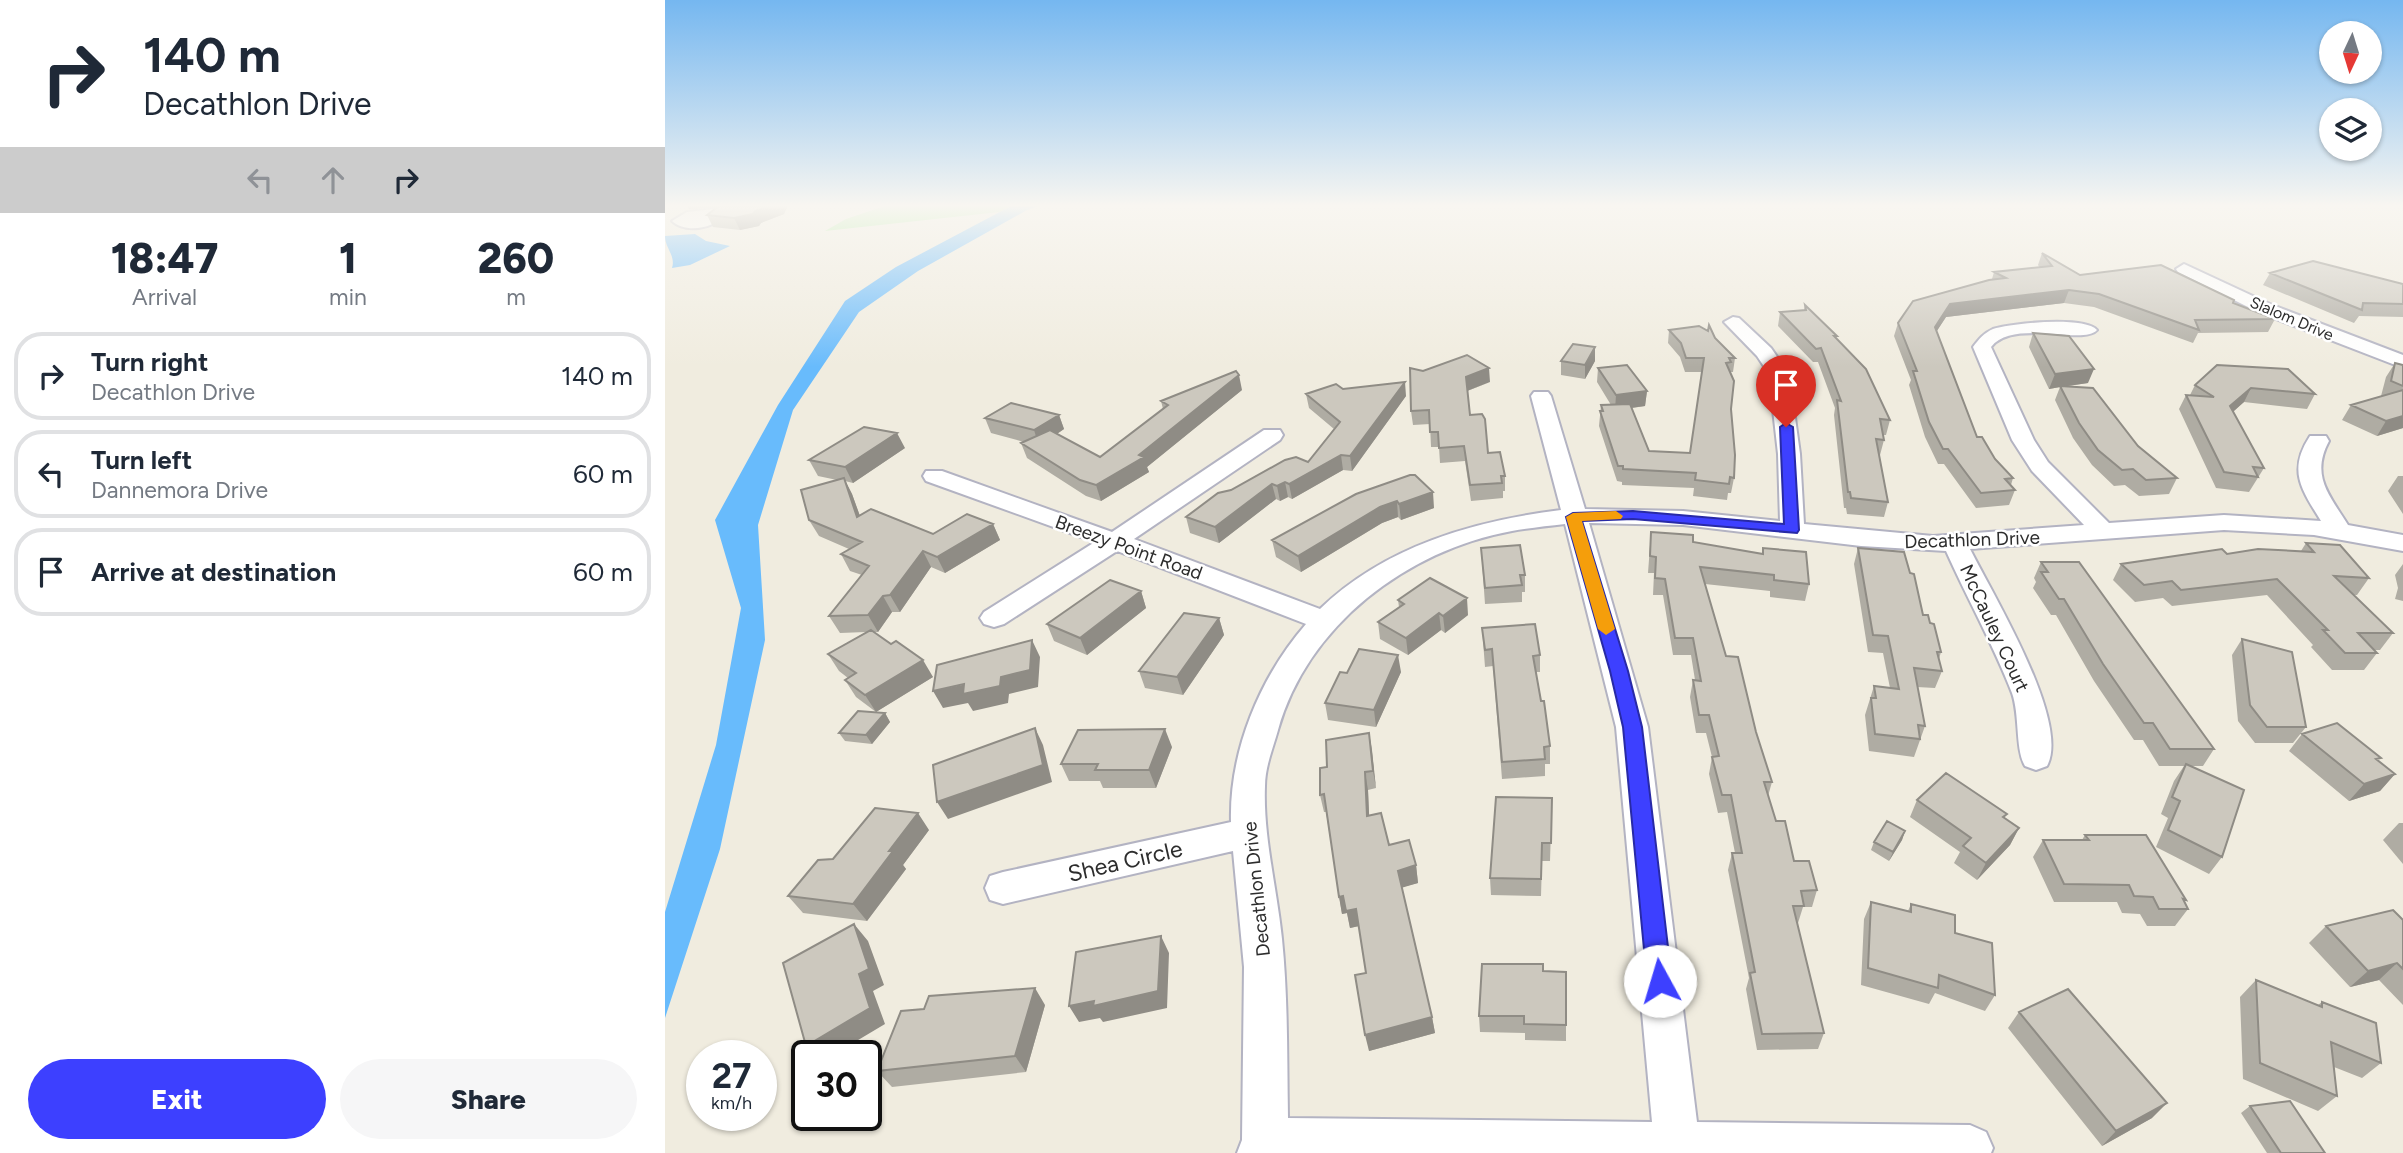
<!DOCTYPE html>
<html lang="en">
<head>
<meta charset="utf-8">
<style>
  :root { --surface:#fff; --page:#f6f6f7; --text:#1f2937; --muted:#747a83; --line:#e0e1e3; --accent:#3d40ff }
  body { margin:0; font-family:Figtree,sans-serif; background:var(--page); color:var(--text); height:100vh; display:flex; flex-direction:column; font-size:26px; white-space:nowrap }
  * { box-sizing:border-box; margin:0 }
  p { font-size:23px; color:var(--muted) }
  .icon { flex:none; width:38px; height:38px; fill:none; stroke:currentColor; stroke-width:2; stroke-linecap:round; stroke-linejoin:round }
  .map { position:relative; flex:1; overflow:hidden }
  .details { display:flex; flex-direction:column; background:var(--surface); width:665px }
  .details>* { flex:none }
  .hud { background:#fff; color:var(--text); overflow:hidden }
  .needle { width:46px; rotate:184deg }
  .controls { position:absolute; left:1654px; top:21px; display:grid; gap:14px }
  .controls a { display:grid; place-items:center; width:63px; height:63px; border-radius:50%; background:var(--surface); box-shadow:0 2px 5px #0004; font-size:35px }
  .speed { position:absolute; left:21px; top:1040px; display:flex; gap:14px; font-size:35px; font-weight:700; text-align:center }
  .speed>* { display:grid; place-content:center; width:91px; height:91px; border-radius:50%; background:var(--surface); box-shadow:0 2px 5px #0004; line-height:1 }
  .speed small { font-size:18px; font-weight:400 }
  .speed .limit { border:4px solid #111; border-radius:10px; background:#fff; color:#111 }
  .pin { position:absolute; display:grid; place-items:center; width:60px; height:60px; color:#fff; margin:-72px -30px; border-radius:50% 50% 50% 0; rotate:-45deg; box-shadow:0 0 7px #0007 }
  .pin .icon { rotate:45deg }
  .me { position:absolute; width:77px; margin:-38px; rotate:354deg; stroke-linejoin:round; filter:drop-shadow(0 0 5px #0008) }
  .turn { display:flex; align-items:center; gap:24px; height:147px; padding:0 28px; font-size:32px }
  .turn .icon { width:91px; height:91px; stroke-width:2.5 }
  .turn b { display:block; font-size:49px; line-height:60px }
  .lanes { display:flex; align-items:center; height:66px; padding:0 28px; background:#0003; justify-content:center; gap:35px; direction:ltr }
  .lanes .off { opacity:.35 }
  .eta { display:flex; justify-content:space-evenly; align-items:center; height:119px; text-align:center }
  .eta b { font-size:42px; font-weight:800; line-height:49px }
  .primary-button { display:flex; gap:14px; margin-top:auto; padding:14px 28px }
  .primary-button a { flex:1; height:80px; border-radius:42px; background:var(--accent); color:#fff; font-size:28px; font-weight:800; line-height:80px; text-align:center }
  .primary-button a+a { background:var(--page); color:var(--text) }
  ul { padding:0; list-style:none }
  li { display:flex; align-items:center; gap:21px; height:88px; margin:0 14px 10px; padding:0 14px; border:4px solid var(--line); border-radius:28px }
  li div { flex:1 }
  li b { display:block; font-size:26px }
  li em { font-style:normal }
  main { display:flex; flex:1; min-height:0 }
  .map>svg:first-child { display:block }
</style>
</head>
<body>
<main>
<section class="details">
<div class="hud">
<div class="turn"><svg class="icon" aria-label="right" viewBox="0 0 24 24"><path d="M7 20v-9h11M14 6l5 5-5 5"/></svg><div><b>140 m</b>Decathlon Drive</div></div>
<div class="lanes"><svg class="icon off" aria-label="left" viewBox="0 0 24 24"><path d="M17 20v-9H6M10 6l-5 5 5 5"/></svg><svg class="icon off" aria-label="ahead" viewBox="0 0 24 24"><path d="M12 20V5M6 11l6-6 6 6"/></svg><svg class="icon" aria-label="right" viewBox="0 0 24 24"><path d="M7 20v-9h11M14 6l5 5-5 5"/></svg></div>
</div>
<div class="eta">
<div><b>18:47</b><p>Arrival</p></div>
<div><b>1</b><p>min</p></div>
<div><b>260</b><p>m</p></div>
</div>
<ul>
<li><svg class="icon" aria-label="right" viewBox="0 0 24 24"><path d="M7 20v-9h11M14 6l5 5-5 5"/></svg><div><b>Turn right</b><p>Decathlon Drive</p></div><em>140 m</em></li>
<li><svg class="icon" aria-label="left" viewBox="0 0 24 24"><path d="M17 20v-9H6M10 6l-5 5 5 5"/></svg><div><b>Turn left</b><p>Dannemora Drive</p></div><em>60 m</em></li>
<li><svg class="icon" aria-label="arrive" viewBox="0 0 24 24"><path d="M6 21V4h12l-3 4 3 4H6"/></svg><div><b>Arrive at destination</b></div><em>60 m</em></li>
</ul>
<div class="primary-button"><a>Exit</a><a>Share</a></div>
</section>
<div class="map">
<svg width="1738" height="1153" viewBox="0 0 1738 1153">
  <rect width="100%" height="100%" fill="#f0ecdf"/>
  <path fill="#a4ec96" d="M223,205H348L334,212L160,231L181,219Z"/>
  <path fill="#68bbfc" d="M348,205H376L362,210L253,271L194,312L128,410L93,525L100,640L55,849L0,1018V912L51,745L76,608L50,520L113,405L180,301L231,267Z
    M30,234L41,241L65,246L25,265L7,268C11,256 0,248 0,236Z"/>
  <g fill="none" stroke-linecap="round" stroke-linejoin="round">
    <defs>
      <path id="minor" d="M49,209L61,215C49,228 21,234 7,221L22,212Z
        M1519,264L1605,304L1738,355V368L1593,312L1513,272L1511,269Z
        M1068,317L1074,318L1106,348L1124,374L1135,454L1139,524L1268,536L1419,525L1367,471L1347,440L1308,347C1314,339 1319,333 1328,329C1347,323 1419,316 1432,330C1418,346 1349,318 1326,347L1369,440L1383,462L1444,523L1559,515L1656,521C1637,490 1622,471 1645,436H1661L1664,441C1645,476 1665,496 1683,525L1738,535V551L1649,535L1559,530L1305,549C1327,593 1406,722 1382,766L1371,770L1360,766C1350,749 1355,715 1347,693C1328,644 1302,598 1281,551L1196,546L1018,525L924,523L983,727L1032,1122L1305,1125L1321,1132L1328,1148L1326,1153H572L577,1140L579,967L568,851L338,904L325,900L320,888L325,876L338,872L566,822C564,751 595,677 641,624L452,551L339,624L329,627L319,624L315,618L319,612L430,542L261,481L258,476L261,471H277L447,532L599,430H615L618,435L615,440L469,539L655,609C720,546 809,521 896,510L866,396L869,392H883L886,396L920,509L1018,511L1115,521L1113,454L1104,374L1092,356L1059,322ZM900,524L951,727L987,1122L623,1118C622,1059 623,998 617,939C612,888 598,837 600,786C600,767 608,748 613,730C643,625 742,550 847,531C864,528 882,526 900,524Z"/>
    </defs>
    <use href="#minor" stroke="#b3b3c2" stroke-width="4"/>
    <use href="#minor" fill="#fff" fill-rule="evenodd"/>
  </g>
  <path fill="#afaca3" d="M22,205H123L119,214L96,223L94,226L75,230L48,227L42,215L52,208L50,207L24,209Z
    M1377,253L1415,275L1568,303L1610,319L1603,332L1533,333L1528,343L1429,307L1399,303L1281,317L1271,332L1312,437L1330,459L1348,478L1346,485L1350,490L1344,505L1311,508L1279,464H1273L1260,437L1244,385L1246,380L1229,336L1233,323L1327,279L1329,272L1375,268L1373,265Z
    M1605,273L1738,284V317L1694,316L1689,323L1598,285Z
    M1140,305L1172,336L1171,338L1225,420L1221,435H1218L1219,440L1215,455L1214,454L1223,502L1219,517L1182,514L1181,508H1179L1169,415L1170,408L1153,362H1148L1113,326L1115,312L1139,310Z
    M1004,330L1050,338L1070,358L1068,372H1065L1069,478L1066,493H1063L1062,500L1028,496L1029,488L957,485V482L952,481L934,426L936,405H946L932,382L933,368L982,391L980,406L967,408L984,451L1025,453L1037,372H1020L1015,357L1003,343Z
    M1368,333L1423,383L1402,386L1512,478L1504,494L1474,496L1460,485L1449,486L1427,465L1408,438L1390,400L1395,387L1384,389L1364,347Z
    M930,347V361L920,379L896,375V361Z
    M1730,363L1738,365V428L1712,436L1677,420L1686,405L1716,396L1721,377Z
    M1552,365L1650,394L1642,409L1579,402L1568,411L1599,468L1584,492L1551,488L1514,409L1521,395H1525L1530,385Z
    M825,382L802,391L805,415L823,453L840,476V491H838V498L806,501L800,461L775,463L774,447H766L765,424L748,425L746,411Z
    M678,389L741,396L687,471L678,470L627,499L623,497L615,501L611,499L554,543L525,533L521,517L566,490L643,462L669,429L644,408L641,394Z
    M577,390L482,467L484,472L436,501L421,496L362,458L356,443L359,442L326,433L320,418L394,415L399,429L392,434L435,457L498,409L496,401Z
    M240,448L188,483L180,481L187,494L195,516L268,534L328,524L335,540L280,573L266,567L235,612H227L213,632H209L268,677L211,712L191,697L180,680L183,678L174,671L163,654L201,632L175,633L164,616L197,575L185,571L176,554L184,549L154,536L144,520L172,480L153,476L144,460Z
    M1733,476H1738V514L1723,491Z
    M691,494L769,508L736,520L733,517L717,523L636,572L611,557L607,540Z
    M986,532L1028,542L1097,554L1098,548L1144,584L1140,601L1105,597V591L1040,584L1061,656L1091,732L1107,782L1103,796L1111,821L1129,861L1152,890L1147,907H1138L1133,923H1132L1159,1033L1153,1049L1092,1050L1081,989L1084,978L1063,870L1067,853H1070L1062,812L1053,813L1044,774L1047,757L1041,733H1031L1025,697L1028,680H1030L1026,655H1008L998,595H988L989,573H983Z
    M1641,543L1704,578L1692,595H1688L1728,633L1715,650H1710L1712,653L1699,670H1667L1646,647L1648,645L1602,595L1507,606L1498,598L1470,602L1448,580L1456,564L1562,554L1636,551Z
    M816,548L860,575V592H857V602L820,604Z
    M1193,548L1245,573L1258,615L1265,623L1276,652L1274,659L1277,671L1270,688L1252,687L1260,726L1249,757L1204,751L1200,715L1209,686L1225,688L1218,653L1203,652L1189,564Z
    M1376,562L1549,749L1538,766H1525L1557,857L1544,874L1491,847L1503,818L1496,814L1509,781L1519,766H1494L1478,740H1469L1429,681L1391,615H1386L1368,588L1371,582L1369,578Z
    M1738,564V601L1730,599L1733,588L1730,575Z
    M476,591L481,608L422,655L389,641L382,624Z
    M733,600L803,615L780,633L776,630L743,655L715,639L713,622L734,607Z
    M554,618L559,635L518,695L480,688L474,671Z
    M817,628L875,655V672H871L885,746V764H880V776L837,779L828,666L820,667Z
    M1577,639L1641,727L1628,743H1590L1573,721L1567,655Z
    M736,672L711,727L663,720L660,703L682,673Z
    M220,713L225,722L207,744L180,741L174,733Z
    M704,733L711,788L703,790L704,816L724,845L751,865L753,883L737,887L767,1017L770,1033L704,1051L701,973L694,926L685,928L682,913L677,914L661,812H659L655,795L662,767Z
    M1637,734L1713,761L1730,774L1715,791L1684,801L1624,751Z
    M507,747L491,788H438L435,781H404L396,764Z
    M887,798L885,861H877L876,896L826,895L825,878Z
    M1252,800L1342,814L1339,818L1354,828L1345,845L1312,880L1289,863L1295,852L1245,817Z
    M1734,823H1738V864L1718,840Z
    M264,830L238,865L241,869L202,921L138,913L123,896L168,859Z
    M1240,831L1237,840L1224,861L1206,850L1209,842Z
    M1420,835L1521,900L1519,902L1523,909L1510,926H1482L1475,914L1457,913L1452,902H1389L1368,857L1378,840H1417Z
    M1206,902L1243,911L1246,904L1290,933L1330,995L1320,1011L1270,993L1264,1004L1196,985L1199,919Z
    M1738,920V1005L1714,980L1685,987L1644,943L1661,926Z
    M878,971L901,1025V1041L860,1040V1033L815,1032L814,1016Z
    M1591,980L1653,1005L1657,1002L1716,1063L1697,1078L1669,1067L1672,1096L1653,1111L1578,1079L1575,997Z
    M380,1005L361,1072L227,1087L212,1071Z
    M1354,1012L1487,1118L1437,1146L1343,1028Z
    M1585,1106L1660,1153H1602L1576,1113Z"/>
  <path fill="#8f8c85" d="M22,205H49L50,207L24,209Z
    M107,205H123L119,214L96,223L94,226L75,230L69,218Z
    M1404,290L1399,303L1281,317L1266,340L1270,327L1285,304Z
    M930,347V361L920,379V365Z
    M824,368L825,382L802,391L801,377Z
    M1429,369L1423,383L1396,387L1395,386V387L1384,389L1390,374Z
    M574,375L577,390L482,467L484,472L436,501L431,485L474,455Z
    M740,382L741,396L687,471L685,456Z
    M1586,388L1579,402L1558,421L1565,406Z
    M982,391L980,406L950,410L951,395Z
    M394,415L399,429L374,446L369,430Z
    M1738,416V428L1712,436L1721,421Z
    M232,433L240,448L188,483L180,467Z
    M676,455L678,470L627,499L624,484Z
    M179,478L187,494L201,533L192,517Z
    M620,482L623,497L615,501L612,486Z
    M607,484L611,499L554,543L550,527Z
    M768,492L769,508L736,520L734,504Z
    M732,501L733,517L717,523L636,572L633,556L715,507Z
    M328,524L335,540L280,573L272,557Z
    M258,551L266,567L235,612L225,595Z
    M476,591L481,608L422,655L415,638Z
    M218,596L227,612L213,632L203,615Z
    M802,598L803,615L780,633L778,616Z
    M774,613L776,630L743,655L741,638Z
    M554,618L559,635L518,695L512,677Z
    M367,640L375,657L373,687L344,694L343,703L308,711L303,703L278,708L268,691L336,677Z
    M733,655L736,672L711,727L709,710Z
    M258,660L268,677L211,712L200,695Z
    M220,713L225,722L207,744L201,735Z
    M370,728L378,745L387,782L283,819L272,802Z
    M500,729L507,747L491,788L484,770Z
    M704,733L707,750L711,788L708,771Z
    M700,772L703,790L705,834L702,816Z
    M1730,774L1715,791L1684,801L1699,784Z
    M253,813L264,830L238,865L241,869L202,921L188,904L224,851Z
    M1354,828L1345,845L1312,880L1321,863Z
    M1240,831L1237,840L1224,861L1228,852Z
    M751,865L753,883L736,888L733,871Z
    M678,896L691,909L694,926L685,928L682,913L677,914L674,897Z
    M189,924L203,941L219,985L208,991L220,1024L168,1055H151L141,1046L194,974Z
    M496,936L504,953L502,1008L438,1022L435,1018L414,1022L404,1006Z
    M1732,963L1714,980L1685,987L1703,971Z
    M370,988L380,1005L361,1072L350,1056Z
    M767,1017L770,1033L704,1051L700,1035Z
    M1502,1103L1487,1118L1437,1146L1451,1131Z"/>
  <path fill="#ccc8be" stroke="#8f8c85" stroke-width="2" d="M55,205H107L90,211L88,214L69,218L42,215Z
    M1377,253L1415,275L1496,265L1569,300L1568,303L1610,319L1530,320L1534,330L1434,294L1404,290L1285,304L1270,327L1312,437H1317L1330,459L1348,478L1340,479L1350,490L1316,493L1283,449H1278L1264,422L1248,371H1252L1233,323L1248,301L1324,280L1341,278L1329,272L1387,266Z
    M1648,261L1738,284V304L1698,303L1697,310L1605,273Z
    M1140,305L1172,336H1169L1201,369L1225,420L1215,419L1219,440L1211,439L1223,502L1186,498L1185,492H1183L1172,400L1176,401L1156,348L1151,349L1115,312L1141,310Z
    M1044,325L1050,338L1070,358H1064L1066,362L1061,363L1069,381L1066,409L1070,455L1069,478L1065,477L1064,484L1030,480L1031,473L958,469V466H953L935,411H938L936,405L965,404L984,451L1025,453L1039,358H1021L1016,343L1004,330L1034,326L1043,331Z
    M1368,333L1404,336L1429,369L1390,374Z
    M908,344L930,347L920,365L896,361Z
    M802,355L824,368L801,377L805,415L817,414L820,419L823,453L835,452L840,476H836L837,483L805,485L799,446L774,448L773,432H765L764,410L746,411L745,368L758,371Z
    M1730,363L1738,365V386L1726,381Z
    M962,365L982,391L951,395L933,368Z
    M1552,365L1623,369L1650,394L1586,388L1565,406L1599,468L1588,467L1593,477L1559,472L1521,395L1549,397L1530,385Z
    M571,371L574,375L474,455L479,457L431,485L415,480L356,443L385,430L435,457L503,405L496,401Z
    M740,382L685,456L676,455L624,484L620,482L612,486L607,484L550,527L521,517L553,493L566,490L620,460L631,457L643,462L675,422L641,394L671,384L678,389Z
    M1395,386L1428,388L1473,446L1512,478L1481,480L1468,469L1457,470L1433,450L1414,423Z
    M1738,390V416L1721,421L1686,405Z
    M346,403L394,415L369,430L320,418Z
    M199,427L232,433L180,467L144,460Z
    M745,475H750L768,492L734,504L732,501L715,507L633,556L607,540L691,494Z
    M179,478L192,517L206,509L268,534L302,514L328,524L272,557L258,551L225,595L218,596L203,615L164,616L204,566L176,554L197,542L144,520L136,490Z
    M986,532L1028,535V542L1098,554V548L1141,552L1144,584L1109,580V575L1035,567L1061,656L1073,657L1091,732L1107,782H1099L1111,821H1120L1129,861H1144L1152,890L1136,891L1139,906H1128L1159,1033L1097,1034L1085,973L1090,972L1067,853H1077L1066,795H1057L1047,757L1054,756L1044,715H1034L1028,680L1036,681L1028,638H1010L1000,579L990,578L991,557L985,556Z
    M1641,543L1675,545L1704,578L1669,576L1728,633H1693L1712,653H1680L1658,630H1663L1612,579L1516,590L1507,581L1479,585L1456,564L1557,549L1562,554L1593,549L1649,552Z
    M855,545L860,575H855L857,585L820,588L816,548Z
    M1193,548L1239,552L1245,573L1249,574L1258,615H1263L1265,623L1269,624L1276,652H1272L1277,671L1249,668L1260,726L1253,725L1255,739L1210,734L1206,698H1211L1209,686L1234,689L1223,636L1208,635Z
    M1376,562H1414L1549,749H1505L1488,723H1479L1438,664L1399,599H1394L1376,572H1383Z
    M765,578L802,598L778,616L774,613L741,638L713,622L739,604L733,600Z
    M445,580L476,591L415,638L382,624Z
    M519,613L554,618L512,677L474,671Z
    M870,624L875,655L868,656L876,701H879L885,746L879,747L880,759L837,762L827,649L820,650L817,628Z
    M206,630L226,644L231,641L258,660L200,695L180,680L191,673L163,654Z
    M1577,639L1627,652L1641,727H1602L1585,705Z
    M367,640L365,670L336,677L335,686L298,694L299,684L268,691L272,665Z
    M694,649L733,655L709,710L660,703L675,672L682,673Z
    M193,711L220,713L201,735L174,733Z
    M1672,723L1716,758L1711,759L1730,774L1699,784L1637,734Z
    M370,728L378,765L272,802L268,765Z
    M500,729L484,770H430L433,764H396L413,730Z
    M704,733L708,771L700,772L702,816L716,813L724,845L744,840L751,865L733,871L767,1017L700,1035L690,975L701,973L691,909L681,911L678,896L674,897L659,794L655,795V768L662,767L661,740Z
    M1521,764L1579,790L1557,857L1503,830L1515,801L1507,797Z
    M1281,773L1342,814L1338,817L1354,828L1321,863L1298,846L1306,838L1252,800Z
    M831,797L887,798L886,843H877L876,879L825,878Z
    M210,808L253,813L224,851H228L188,904L123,896L153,860L168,859Z
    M1222,821L1240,831L1228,852L1209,842Z
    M1420,835H1481L1521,900L1518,899L1523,909H1494L1488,897L1469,896L1464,885L1399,884L1378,840H1424Z
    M1206,902L1246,912V904L1290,915V933L1327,943L1330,995L1274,975L1273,988L1203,968Z
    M1728,910L1738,920V969L1732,963L1703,971L1661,926Z
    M189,924L204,969L194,974L205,1008L141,1046L118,963Z
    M496,936L493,991L428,1006L429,1001L404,1006L411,952Z
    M817,964H878V971L901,972V1025L859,1024V1016H814Z
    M1591,980L1657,1007V1002L1711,1023L1716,1063L1666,1042L1672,1096L1595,1063Z
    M370,988L350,1056L212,1071L236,1011L259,1009L264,996Z
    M1403,989L1502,1103L1451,1131L1354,1012Z
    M1625,1101L1660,1153H1616L1585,1106Z"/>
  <linearGradient id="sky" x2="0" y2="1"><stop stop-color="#75b7f0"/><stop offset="0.56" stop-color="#f8f6f1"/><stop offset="1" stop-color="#f8f6f1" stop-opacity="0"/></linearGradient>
  <rect width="1738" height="367" fill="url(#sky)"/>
  <path fill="#3d40ff" stroke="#282aa6" stroke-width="2" d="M1121,423L1128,427L1134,530L1132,533L968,519L917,521L963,671L977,727L1007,981L1003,989L995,993L986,989L982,981L958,727L945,671L901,517L908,513L968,511L1119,524L1115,427Z"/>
  <path fill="#f59e0b" d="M951,511L958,516L956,519L917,521L950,629L941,635L933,629L901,517L908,513Z"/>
  <g text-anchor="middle" stroke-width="5" stroke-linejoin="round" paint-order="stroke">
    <g font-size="16" fill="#2d2d2d" stroke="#fff">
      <text transform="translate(1627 318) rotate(23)" y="6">Slalom Drive</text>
    </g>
    <g font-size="19" fill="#2d2d2d" stroke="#fff">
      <text transform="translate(1307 539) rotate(-2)" y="7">Decathlon Drive</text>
      <text transform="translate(464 547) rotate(20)" y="7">Breezy Point Road</text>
      <text transform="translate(1330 628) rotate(65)" y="7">McCauley Court</text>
      <text transform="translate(591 889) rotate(-96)" y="7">Decathlon Drive</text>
    </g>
    <g font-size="23" fill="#2d2d2d" stroke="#fff">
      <text transform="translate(460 861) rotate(-13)" y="8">Shea Circle</text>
    </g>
  </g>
</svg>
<div class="controls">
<a><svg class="needle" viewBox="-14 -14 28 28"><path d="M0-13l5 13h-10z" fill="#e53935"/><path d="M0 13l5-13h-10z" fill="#747a83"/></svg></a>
<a><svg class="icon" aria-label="layers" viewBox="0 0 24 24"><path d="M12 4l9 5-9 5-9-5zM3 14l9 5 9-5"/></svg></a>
</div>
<div class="speed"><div>27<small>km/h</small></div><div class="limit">30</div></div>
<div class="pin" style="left:1121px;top:427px;background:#d93025"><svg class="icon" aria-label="arrive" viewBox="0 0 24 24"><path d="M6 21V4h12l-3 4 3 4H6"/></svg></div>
<svg class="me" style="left:995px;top:981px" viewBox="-20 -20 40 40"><circle r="19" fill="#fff"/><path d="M0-13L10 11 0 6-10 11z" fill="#3d40ff"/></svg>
</div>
</main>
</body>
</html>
